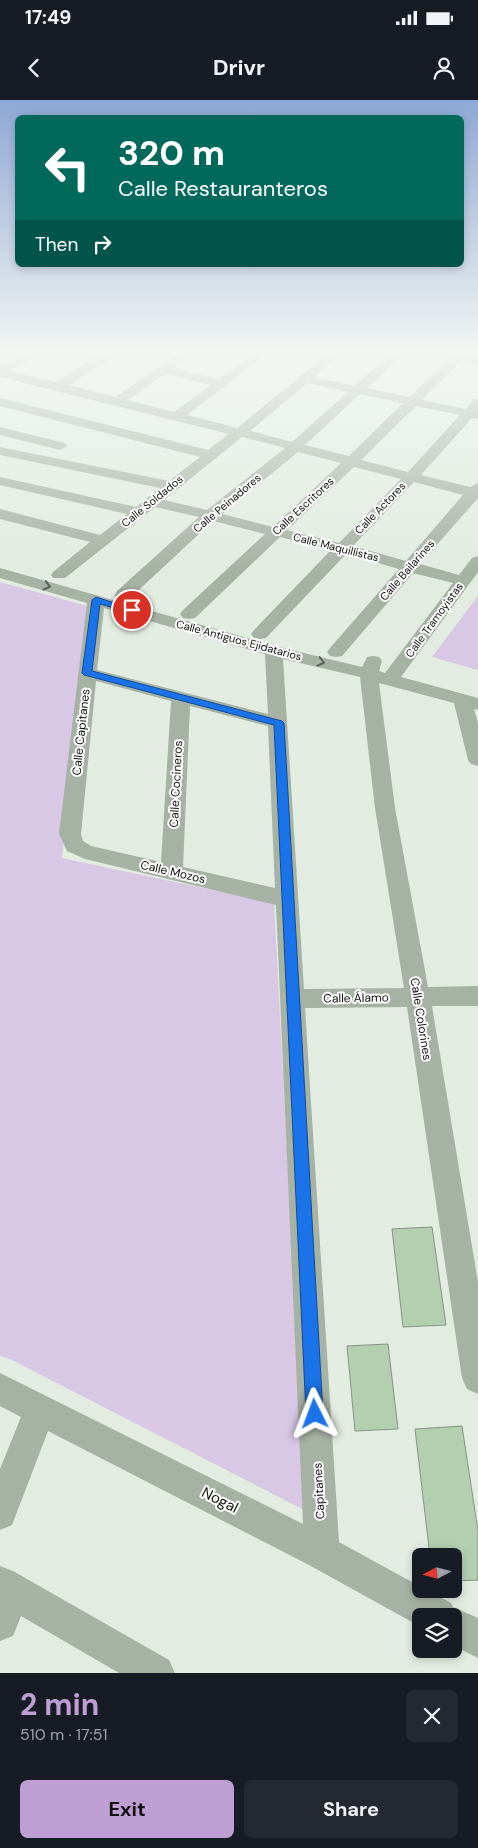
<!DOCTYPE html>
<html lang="en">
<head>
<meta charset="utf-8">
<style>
  :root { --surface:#171b24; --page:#242831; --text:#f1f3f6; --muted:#9ea1a6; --accent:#bf9ed3 }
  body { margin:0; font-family:"DM Sans",sans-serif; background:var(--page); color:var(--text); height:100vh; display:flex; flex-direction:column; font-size:19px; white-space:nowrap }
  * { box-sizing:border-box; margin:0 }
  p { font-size:16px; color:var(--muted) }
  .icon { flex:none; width:28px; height:28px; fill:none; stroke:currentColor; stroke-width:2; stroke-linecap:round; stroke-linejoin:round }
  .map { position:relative; height:1573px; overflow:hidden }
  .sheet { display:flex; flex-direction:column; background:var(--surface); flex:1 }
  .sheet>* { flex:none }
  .hud { position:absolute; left:15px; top:15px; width:449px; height:152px; border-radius:8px; box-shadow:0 2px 8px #0003; background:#00695c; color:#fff; overflow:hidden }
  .needle { width:32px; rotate:263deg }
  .buttons { position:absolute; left:412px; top:1448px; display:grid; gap:10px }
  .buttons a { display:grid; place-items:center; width:50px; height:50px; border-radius:8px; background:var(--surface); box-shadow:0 2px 8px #0003; font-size:25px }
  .pin { position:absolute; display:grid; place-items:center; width:42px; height:42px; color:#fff; margin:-21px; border:2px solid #fff; border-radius:50%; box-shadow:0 1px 5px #0007 }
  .me { position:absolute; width:55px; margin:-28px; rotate:357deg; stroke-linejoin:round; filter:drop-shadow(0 0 4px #0008) }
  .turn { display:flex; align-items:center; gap:18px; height:105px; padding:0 20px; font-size:22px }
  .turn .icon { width:65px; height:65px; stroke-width:2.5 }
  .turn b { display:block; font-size:35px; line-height:42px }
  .then { display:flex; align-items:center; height:48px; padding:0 20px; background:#0003; gap:10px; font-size:19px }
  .round { display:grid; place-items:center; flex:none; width:52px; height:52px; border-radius:8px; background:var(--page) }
  .head { display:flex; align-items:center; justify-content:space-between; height:85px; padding:0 20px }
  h1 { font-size:30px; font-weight:700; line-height:38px; color:var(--accent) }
  .button { display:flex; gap:10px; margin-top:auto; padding:10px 20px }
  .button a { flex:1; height:58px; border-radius:8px; background:var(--accent); color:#111; font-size:20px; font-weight:700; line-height:58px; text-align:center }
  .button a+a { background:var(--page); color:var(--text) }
  .status { display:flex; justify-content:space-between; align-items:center; height:35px; padding:0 25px; background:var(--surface); direction:ltr }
  .status svg { height:14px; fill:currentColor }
  header { display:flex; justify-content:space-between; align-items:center; height:65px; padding:0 20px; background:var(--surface); font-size:22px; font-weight:700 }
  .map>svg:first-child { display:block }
</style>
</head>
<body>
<div class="status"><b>17:49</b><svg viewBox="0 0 49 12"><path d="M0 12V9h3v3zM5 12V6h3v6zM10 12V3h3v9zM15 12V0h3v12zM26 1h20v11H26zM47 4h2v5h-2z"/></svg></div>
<header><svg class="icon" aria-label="back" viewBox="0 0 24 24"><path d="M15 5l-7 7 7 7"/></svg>Drivr<svg class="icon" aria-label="person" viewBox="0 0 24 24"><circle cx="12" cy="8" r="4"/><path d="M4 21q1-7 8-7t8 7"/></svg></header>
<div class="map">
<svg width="478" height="1573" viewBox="0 0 478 1573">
  <rect width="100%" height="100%" fill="#e2ece1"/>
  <path fill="#d8c7e5" d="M0,482L87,506L62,758L274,803L306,1411L12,1260L0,1256Z
    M478,496V570L432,557Z"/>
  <path fill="#b4cfb0" stroke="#899288" d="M432,1127L446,1225L403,1227L392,1129Z
    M388,1244L398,1329L355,1331L347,1246Z
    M462,1326L478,1431V1480L454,1481V1456H430L415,1329Z"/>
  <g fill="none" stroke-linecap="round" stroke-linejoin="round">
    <path fill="#a6b2a4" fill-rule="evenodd" d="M29,252H44L9,271L56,282L104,252H118L116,255L69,285L115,297L181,252H195L173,268L219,279L256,252H269L187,315L237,328L330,252H343L314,277L355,286L392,252H405L367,288L410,297L451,257L440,255L438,252H458L478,256V264L462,260L422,300L466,309L473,300L478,299V319L472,318L421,375L470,387L478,383V398L420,464L459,475L472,458L478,456V472L401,577L478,598V610L474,609L478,623V666L471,664L468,660L454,603L379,583L395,708L428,887L478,886V906H432L478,1182V1294L467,1289L462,1278L407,907L305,908L339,1442L421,1487V1489H425L451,1503L453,1507L478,1518V1558L454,1546V1516H421V1527L309,1465L48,1331L12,1425L0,1430V1369L21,1317L0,1306V1273L303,1424L276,805L85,759L67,751L59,734L87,503L0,478V468L279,547L362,567L367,557L373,556L379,557L382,561L379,571L385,573L453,483L413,473L342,556L336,557L330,556L327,552L330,548L399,469L346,454L266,538L260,539L254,538L251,534L254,530L331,450L280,437L195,518L189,519L183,518L180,514L183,510L265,434L213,421L129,499H117L115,495L117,491L199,417L155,407L65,478H53L51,475L53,472L90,442L0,419V409L100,435L127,414L0,385V377L136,407L160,388L0,355V347L169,381L200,357L0,306V298L208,350L229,334L0,277V266ZM165,274L211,285L174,312L127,300ZM307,283L348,292L292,342L250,331ZM360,294L403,303L349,356L305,345ZM416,306L460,315L408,372L361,360ZM242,337L285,348L207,410L164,400ZM298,352L341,363L273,427L222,414ZM354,367L401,379L339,443L287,430ZM414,382L463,395L406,461L353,446ZM104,508L265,554L268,614L97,570ZM283,559L360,577L375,708L404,888L304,889ZM96,581L171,601L161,762L91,746L83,741L81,734ZM190,606L268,626L275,788L183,767Z
      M0,327L65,343L67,346L60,350L0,335Z
      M0,1466L13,1471L169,1560L175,1573H119L21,1516L13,1536L0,1541Z"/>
  </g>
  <defs><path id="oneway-chevron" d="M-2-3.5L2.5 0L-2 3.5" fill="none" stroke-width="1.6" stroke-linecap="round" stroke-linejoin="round" transform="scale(1.25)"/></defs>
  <g stroke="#5a6259">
    <use href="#oneway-chevron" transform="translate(47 486) rotate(16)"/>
    <use href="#oneway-chevron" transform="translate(321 562) rotate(14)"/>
  </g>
  <linearGradient id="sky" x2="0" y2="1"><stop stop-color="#8ea7d4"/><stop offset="0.53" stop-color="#f2f6f2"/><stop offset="1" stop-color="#f2f6f2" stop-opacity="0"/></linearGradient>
  <rect width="478" height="472" fill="url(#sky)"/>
  <path fill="#1a73e8" stroke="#114b97" d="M96,497L136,510L132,513L100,504L92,571L282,621L284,623L323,1314L321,1319L315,1322L309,1319L306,1314L274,625L84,575L82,573L92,500Z"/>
  <g text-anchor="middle" stroke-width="4" stroke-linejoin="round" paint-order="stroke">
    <g font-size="11" fill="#0e110e" stroke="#fff">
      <text transform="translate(152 401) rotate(-39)" y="4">Calle Soldados</text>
      <text transform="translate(227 403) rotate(-40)" y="4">Calle Peinadores</text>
      <text transform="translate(303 406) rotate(-43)" y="4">Calle Escritores</text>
      <text transform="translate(380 408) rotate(-46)" y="4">Calle Actores</text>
      <text transform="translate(336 447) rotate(14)" y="4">Calle Maquillistas</text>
      <text transform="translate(407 470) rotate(-49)" y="4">Calle Bailarines</text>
      <text transform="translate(434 520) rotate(-54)" y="4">Calle Tramoyistas</text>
      <text transform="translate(239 540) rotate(15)" y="4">Calle Antiguos Ejidatarios</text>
    </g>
    <g font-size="12" fill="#0e110e" stroke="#fff">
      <text transform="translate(81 632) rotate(-84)" y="4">Calle Capitanes</text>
      <text transform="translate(176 684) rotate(-87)" y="4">Calle Cocineros</text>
      <text transform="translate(173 772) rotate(13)" y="4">Calle Mozos</text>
      <text transform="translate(356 898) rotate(-1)" y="4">Calle Álamo</text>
      <text transform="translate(421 919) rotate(81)" y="4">Calle Colorines</text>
      <text transform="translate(319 1391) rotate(-93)" y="4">Capitanes</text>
    </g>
    <g font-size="15" fill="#0e110e" stroke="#fff">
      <text transform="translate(220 1400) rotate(27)" y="5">Nogal</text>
    </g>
  </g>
</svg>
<div class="buttons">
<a><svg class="needle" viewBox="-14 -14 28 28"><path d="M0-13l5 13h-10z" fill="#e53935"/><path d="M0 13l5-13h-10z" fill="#9ea1a6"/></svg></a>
<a><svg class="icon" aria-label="layers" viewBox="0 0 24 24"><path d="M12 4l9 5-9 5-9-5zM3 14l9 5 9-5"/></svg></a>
</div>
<div class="pin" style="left:132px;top:510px;background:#d93025"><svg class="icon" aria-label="arrive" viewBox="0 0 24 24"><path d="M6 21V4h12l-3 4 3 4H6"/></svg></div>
<svg class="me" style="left:315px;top:1314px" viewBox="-20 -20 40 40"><path d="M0-17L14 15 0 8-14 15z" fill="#1a73e8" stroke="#fff" stroke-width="4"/></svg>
<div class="hud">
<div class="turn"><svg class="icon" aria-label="left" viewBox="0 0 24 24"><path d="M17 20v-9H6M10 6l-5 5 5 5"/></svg><div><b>320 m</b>Calle Restauranteros</div></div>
<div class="then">Then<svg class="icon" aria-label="right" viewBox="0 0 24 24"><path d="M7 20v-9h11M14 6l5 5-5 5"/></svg></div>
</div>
</div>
<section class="sheet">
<div class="head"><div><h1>2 min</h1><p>510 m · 17:51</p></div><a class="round"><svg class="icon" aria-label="close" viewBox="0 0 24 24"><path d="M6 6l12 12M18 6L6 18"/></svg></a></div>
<div class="button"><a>Exit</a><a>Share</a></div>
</section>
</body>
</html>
